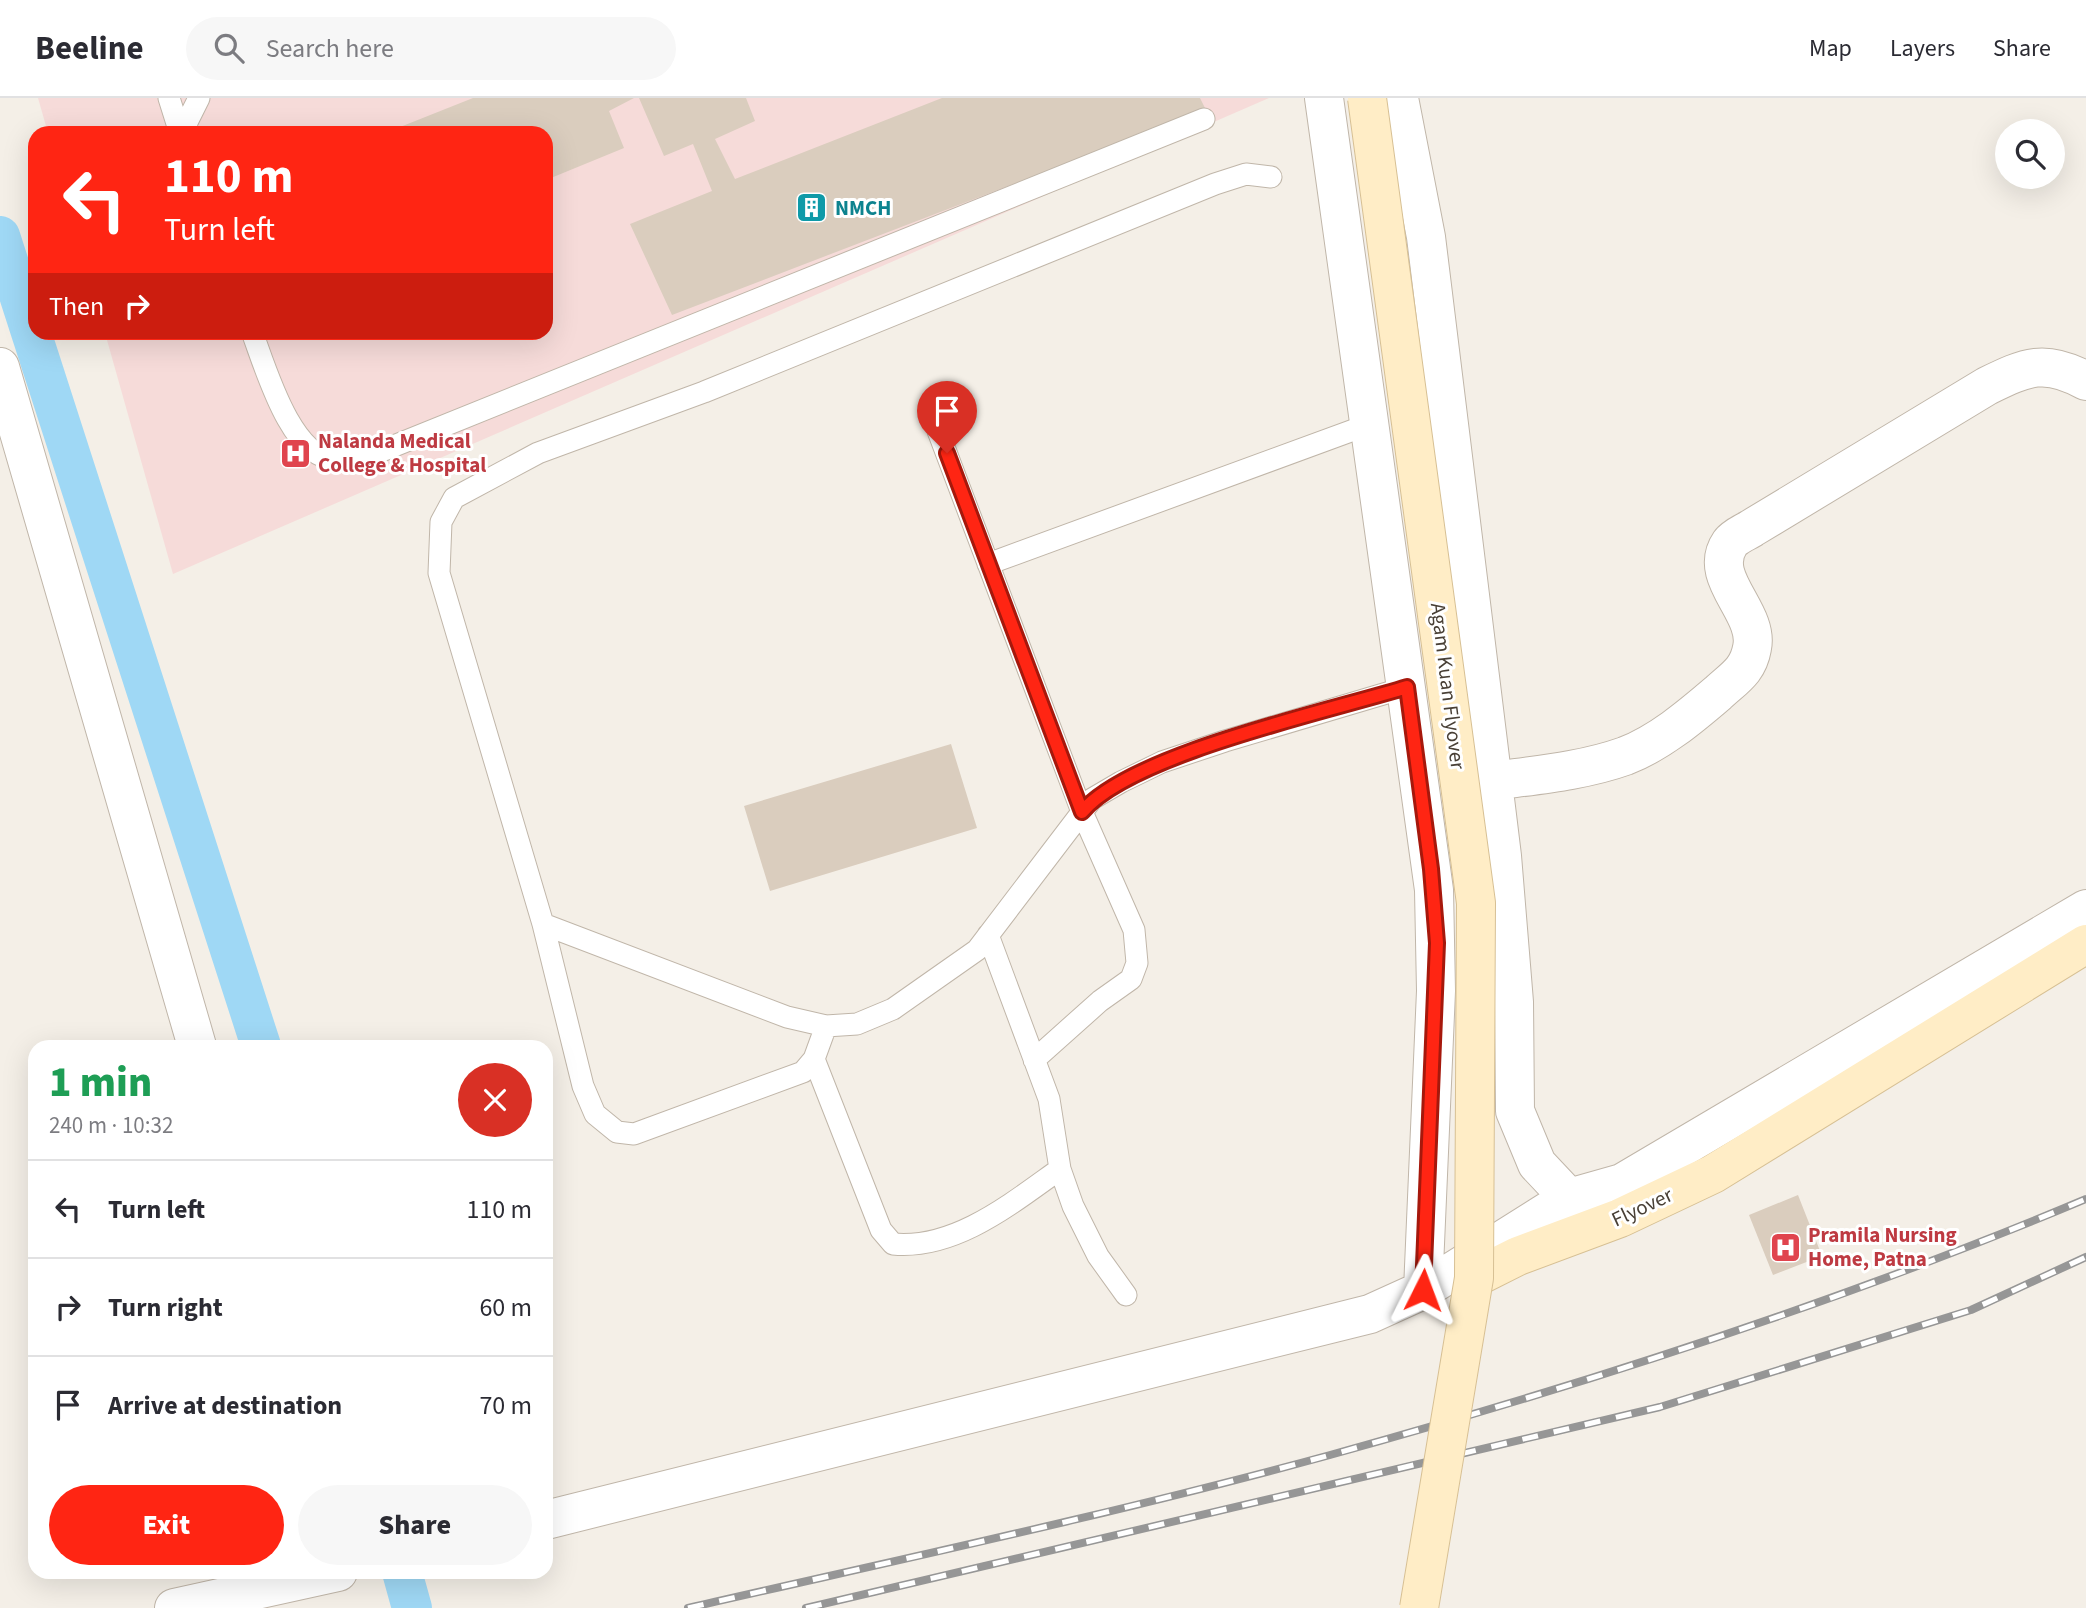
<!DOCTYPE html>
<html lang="en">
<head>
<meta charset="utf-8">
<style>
  :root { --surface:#fff; --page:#f7f7f7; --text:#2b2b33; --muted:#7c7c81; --line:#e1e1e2; --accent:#ff2513 }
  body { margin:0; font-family:"Source Sans 3",sans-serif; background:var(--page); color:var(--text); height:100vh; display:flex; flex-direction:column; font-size:26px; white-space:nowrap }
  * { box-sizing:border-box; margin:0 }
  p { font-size:23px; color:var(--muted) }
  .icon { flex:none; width:38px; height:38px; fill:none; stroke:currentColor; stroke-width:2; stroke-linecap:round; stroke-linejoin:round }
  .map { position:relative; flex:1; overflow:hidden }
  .side { position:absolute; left:28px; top:942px; width:525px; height:539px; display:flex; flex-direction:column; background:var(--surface); border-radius:21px; box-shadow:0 7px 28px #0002 }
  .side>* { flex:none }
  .top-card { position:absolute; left:28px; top:28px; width:525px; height:214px; border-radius:21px; box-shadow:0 7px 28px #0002; background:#ff2513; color:#fff; overflow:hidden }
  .controls { position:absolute; left:1995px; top:21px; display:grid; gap:14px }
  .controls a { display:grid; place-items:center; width:70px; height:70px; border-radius:50%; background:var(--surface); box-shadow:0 7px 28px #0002; font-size:35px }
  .pin { position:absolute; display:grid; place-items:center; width:60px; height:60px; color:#fff; margin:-72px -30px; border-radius:50% 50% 50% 0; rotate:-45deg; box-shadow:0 0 7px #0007 }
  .pin .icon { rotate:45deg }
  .me { position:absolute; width:77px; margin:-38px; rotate:3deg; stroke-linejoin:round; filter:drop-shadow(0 0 5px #0008) }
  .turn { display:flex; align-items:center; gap:24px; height:147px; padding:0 21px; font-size:32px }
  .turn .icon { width:91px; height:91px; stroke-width:2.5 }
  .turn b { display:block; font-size:49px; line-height:60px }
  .then { display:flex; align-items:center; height:66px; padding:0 21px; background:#0003; gap:14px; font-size:26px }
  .round { display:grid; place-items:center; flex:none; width:74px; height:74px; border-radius:37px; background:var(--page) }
  .head { display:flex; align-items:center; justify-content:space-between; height:119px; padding:0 21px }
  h1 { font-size:42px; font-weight:800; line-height:52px; color:#1e9e55 }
  .primary-button { display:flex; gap:14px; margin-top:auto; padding:14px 21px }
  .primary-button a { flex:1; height:80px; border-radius:42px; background:var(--accent); color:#fff; font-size:28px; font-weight:800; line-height:80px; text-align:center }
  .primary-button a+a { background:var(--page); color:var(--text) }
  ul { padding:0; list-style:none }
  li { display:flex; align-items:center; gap:21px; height:98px; padding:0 21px; border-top:2px solid var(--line) }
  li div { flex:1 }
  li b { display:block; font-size:26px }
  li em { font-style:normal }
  header { display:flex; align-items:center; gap:42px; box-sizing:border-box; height:98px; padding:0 35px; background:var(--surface); border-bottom:2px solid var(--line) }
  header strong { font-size:33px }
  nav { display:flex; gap:38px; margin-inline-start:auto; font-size:24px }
  .search { width:490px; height:63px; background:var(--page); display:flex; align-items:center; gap:18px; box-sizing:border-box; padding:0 24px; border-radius:38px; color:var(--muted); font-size:26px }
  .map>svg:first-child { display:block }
</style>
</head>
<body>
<header>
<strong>Beeline</strong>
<div class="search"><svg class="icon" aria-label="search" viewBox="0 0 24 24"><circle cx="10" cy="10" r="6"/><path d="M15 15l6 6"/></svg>Search here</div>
<nav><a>Map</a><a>Layers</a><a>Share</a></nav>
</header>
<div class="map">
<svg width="2086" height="1510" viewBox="0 0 2086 1510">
  <rect width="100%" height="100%" fill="#f4efe7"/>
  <path fill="#f6dbd9" d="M38,0H1269L173,476L105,235L546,234V35H48Z"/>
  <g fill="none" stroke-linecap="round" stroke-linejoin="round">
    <path stroke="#9fd8f5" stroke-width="40" d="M0,138L261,948
      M402,1474L412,1510"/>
  </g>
  <path fill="#dacdbe" d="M473,0H634L609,13L624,50L546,82V35H385Z
    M639,0H746L755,23L715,41L735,81L942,0H1200L1206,12L672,217L630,126L712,93L693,46L664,58Z
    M951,646L977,730L770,793L744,708Z
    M1798,1097L1822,1158L1773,1177L1749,1117Z"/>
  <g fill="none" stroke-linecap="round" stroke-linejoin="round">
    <defs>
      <path id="lane" d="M169,0L180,35
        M186,35L187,24L199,0
        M252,234C265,268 291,361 335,361C351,361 369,355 384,352L1204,21
        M938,333L1082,714L1134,832L1137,865L1131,881L1100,903L1034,962
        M988,466L1370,326
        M543,826L787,919L826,928L857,926L893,911L977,852L1092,701L1121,684L1162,664L1225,643L1407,589
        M988,837L1049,1001L1060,1071L1073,1108L1098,1158L1126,1197
        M826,928L814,961L803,974L634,1036L617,1034L595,1016L583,988L543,826L439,475L441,424L454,400L538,355L704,294L1215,86L1246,76L1271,79
        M814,961L881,1132L893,1146C955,1152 1012,1105 1060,1071"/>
      <path id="street" d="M1324,0L1434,792L1436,893L1423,1192
        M1399,0L1426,139L1502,758L1514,904L1515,1013L1537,1066L1569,1100
        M0,269L197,948
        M1493,683C1537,677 1583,673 1625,658C1659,645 1690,619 1718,595C1734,580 1748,573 1752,550C1760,514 1706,480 1730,445C1734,439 1746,434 1752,430L1987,288C2026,269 2045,260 2086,283
        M546,1422L1370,1216L1423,1192L1569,1100L1622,1085L2086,811
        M174,1510L338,1474"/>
      <path id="secondary" d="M1474,1180L1518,1158L1620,1120L1713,1076L2086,846"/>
    </defs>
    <use href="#lane" stroke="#c0b6a9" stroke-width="23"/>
    <use href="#street" stroke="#c0b6a9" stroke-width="40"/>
    <use href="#secondary" stroke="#d7c094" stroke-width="40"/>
    <use href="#lane" stroke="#fff" stroke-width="21"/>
    <use href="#street" stroke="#fff" stroke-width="38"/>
    <use href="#secondary" stroke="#ffedc6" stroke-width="38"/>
    <defs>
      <path id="rail" d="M688,1510C902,1461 1118,1415 1330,1357C1586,1286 1841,1204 2086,1101
        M806,1510L1660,1309L1971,1212L2086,1159"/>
    </defs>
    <use href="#rail" stroke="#969696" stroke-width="8"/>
    <use href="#rail" stroke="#fff" stroke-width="5" stroke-dasharray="16" stroke-linecap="butt"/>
    <defs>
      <path id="secondary-bridge" d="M1367,0L1476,805L1474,1180L1419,1510"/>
    </defs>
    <use href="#secondary-bridge" stroke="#d7c094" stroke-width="40" stroke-linecap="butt"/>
    <use href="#secondary-bridge" stroke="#ffedc6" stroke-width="38"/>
  </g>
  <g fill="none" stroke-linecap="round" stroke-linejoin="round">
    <defs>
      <path id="route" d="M947,355L1082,714C1130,656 1330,613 1407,589L1431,771L1437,845L1423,1192"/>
    </defs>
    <use href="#route" stroke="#a6180c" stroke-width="18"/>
    <use href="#route" stroke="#ff2513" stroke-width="12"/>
  </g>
  <defs>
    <symbol id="building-square" viewBox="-11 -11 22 22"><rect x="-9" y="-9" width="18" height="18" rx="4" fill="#0f9aa8" stroke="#fff"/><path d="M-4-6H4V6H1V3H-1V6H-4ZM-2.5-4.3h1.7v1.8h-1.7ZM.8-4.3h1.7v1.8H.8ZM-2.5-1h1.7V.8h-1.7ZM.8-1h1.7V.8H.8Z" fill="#fff"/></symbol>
    <symbol id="hospital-square" viewBox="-11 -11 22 22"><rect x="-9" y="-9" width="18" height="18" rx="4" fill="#e0444e" stroke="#fff"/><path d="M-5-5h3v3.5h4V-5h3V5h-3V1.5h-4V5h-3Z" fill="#fff"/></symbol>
  </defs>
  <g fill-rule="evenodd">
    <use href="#building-square" x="794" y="92" width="35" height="35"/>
    <use href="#hospital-square" x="278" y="338" width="35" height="35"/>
    <use href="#hospital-square" x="1768" y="1132" width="35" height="35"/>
  </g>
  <g text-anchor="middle" stroke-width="6" stroke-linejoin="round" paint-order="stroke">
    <g font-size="21" font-weight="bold" fill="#0d838f" stroke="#fff" text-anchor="start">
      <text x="835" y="117">NMCH</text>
    </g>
    <g font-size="21" font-weight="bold" fill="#be3a42" stroke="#fff" text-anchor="start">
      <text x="318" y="350">Nalanda Medical<tspan x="318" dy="24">College &amp; Hospital</tspan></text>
      <text x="1808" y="1144">Pramila Nursing<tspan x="1808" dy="24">Home, Patna</tspan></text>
    </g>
    <g font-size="21" fill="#483f35" stroke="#fff">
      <text transform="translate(1448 588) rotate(83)" y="7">Agam Kuan Flyover</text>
      <text transform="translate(1642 1109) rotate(-25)" y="7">Flyover</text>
    </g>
  </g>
</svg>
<div class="controls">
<a><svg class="icon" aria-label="search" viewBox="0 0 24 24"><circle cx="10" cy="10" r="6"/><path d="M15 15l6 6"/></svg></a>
</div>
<div class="pin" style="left:947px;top:355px;background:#d93025"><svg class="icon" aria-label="arrive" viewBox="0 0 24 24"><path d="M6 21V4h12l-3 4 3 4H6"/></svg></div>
<svg class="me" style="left:1423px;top:1192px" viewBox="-20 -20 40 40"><path d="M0-17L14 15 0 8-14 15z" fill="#ff2513" stroke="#fff" stroke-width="4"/></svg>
<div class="top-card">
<div class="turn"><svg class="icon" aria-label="left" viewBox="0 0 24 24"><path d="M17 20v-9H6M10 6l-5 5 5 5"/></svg><div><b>110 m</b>Turn left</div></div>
<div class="then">Then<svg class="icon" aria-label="right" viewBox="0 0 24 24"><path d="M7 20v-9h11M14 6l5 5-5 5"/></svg></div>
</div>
<section class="side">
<div class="head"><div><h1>1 min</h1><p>240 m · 10:32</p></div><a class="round" style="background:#d93025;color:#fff"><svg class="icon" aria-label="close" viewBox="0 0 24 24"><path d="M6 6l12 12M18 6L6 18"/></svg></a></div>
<ul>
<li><svg class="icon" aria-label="left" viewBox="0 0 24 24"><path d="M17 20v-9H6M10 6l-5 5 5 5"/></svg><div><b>Turn left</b></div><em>110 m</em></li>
<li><svg class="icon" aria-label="right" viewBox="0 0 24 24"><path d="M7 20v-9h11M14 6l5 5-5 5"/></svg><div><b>Turn right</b></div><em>60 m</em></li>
<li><svg class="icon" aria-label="arrive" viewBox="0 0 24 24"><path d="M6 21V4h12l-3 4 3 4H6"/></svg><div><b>Arrive at destination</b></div><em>70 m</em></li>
</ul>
<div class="primary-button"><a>Exit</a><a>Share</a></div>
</section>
</div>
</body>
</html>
